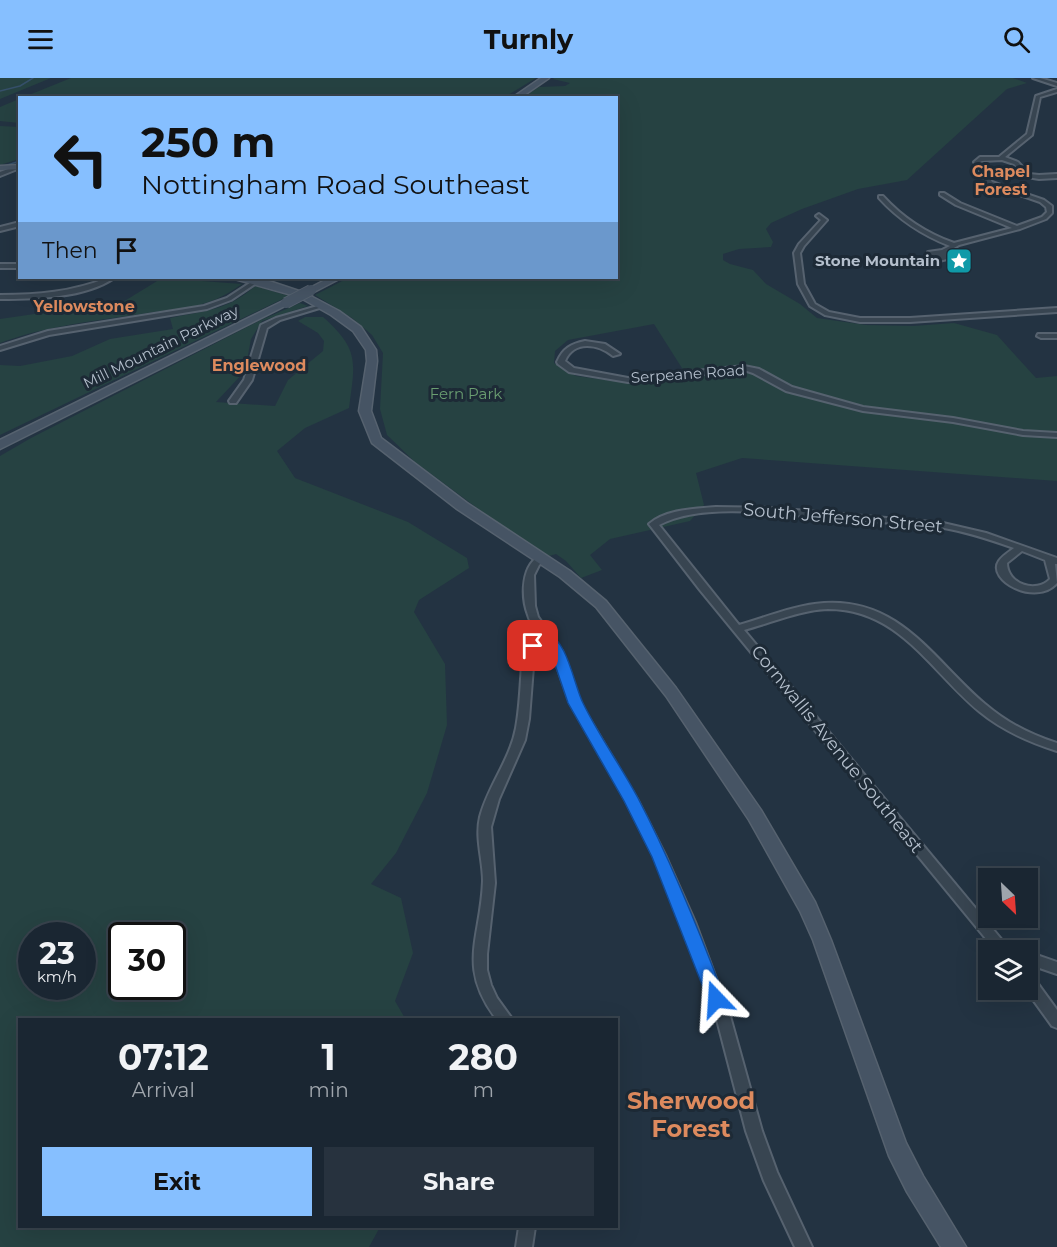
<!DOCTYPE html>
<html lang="en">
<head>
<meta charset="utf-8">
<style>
  :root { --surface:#1a2632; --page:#27323e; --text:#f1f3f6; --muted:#9fa5ac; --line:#38434d; --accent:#86bfff }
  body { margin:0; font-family:Montserrat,sans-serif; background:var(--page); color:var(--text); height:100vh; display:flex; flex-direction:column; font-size:22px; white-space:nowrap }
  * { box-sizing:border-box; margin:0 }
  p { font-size:20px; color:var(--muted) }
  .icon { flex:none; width:33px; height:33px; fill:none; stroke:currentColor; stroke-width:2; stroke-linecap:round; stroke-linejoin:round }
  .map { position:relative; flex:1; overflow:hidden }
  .details { position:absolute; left:18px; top:940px; width:600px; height:210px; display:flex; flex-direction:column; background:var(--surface); border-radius:0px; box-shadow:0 6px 24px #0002,0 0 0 2px var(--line) }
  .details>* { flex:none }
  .guide { position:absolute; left:18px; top:18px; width:600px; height:183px; border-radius:0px; box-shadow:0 6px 24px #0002,0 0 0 2px var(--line); background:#86bfff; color:#111; overflow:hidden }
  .needle { width:39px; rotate:155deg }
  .tools { position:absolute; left:978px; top:790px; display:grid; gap:12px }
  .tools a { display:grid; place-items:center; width:60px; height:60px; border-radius:0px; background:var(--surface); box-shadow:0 6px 24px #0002,0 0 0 2px var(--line); font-size:30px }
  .speed { position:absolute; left:18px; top:844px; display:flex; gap:12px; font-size:30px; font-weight:700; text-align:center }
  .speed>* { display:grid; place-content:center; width:78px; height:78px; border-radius:50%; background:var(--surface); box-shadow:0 6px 24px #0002,0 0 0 2px var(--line); line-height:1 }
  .speed small { font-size:15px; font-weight:400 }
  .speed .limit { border:3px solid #111; border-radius:9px; background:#fff; color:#111 }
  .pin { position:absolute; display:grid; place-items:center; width:51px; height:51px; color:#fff; margin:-26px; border-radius:12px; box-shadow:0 3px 9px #0006 }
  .me { position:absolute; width:66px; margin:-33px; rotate:340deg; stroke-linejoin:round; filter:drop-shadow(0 0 4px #0008) }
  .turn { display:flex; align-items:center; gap:21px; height:126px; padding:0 24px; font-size:27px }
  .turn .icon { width:78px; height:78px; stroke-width:2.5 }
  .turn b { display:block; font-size:42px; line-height:51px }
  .then { display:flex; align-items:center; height:57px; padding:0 24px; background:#0003; gap:12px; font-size:22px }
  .eta { display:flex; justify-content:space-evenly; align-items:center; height:102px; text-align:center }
  .eta b { font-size:36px; font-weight:700; line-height:42px }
  .primary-button { display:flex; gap:12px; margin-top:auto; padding:12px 24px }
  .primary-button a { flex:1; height:69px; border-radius:0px; background:var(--accent); color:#111; font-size:24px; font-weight:700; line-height:69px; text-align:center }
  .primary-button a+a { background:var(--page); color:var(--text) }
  header { display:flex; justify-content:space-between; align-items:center; height:78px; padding:0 24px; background:var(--accent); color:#111; font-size:27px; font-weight:700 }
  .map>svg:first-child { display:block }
</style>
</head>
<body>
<header><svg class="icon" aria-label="menu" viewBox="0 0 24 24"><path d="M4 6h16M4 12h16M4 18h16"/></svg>Turnly<svg class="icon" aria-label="search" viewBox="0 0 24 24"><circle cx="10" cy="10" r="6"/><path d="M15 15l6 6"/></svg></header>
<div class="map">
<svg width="1057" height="1169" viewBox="0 0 1057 1169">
  <rect width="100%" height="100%" fill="#233342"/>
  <path fill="#264242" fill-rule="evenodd" d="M0,0H51L0,21Z
    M71,0H536L503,20L24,19Z
    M554,0H1013L1027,5L1007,11L907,102L858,111L802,131L771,145L766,151L773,164L771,169L739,171L723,176V182L730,186L753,192L766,206L800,226L817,240L866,247L913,248L954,245L997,257L1036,300L1057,298V403L742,380L696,395L704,427L690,443L610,461L590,477L602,492L581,500L566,483L556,476L549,478L488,438L415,384L387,357L380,331L383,275L372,257L352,240L315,217L348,200H616V20L523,19L539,9L565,8L570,5L553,1ZM654,246L687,298L613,303L576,298L554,285L555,273L568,262Z
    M19,21V45L0,43V29Z
    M0,48L20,49L19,81L0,87Z
    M162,200L242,206C206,232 184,229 141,236C94,243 45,248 0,265V241L69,231L118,227Z
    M255,208L289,218L0,357V287L20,288L72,278L110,261L173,251L170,240C204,233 229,232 255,208Z
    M300,225L308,228L262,243L251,261L245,293L216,324L275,328L288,302L323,273L324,263L318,255L298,243L305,239H323C360,272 355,284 349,330L305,350L277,373L295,400L408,444L467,480L469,490L419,522L414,534L445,586L447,647L427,715L396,775L371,806L401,820L413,875L395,923L406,942H20V1149H380L369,1169H0V378L31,360L261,242ZM32,858H82V909H32ZM122,858H172V909H122Z"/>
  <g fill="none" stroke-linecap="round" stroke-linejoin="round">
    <path stroke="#36506a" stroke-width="1.5" d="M0,13L20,8L33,0
      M1,89L20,83"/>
    <defs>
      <path id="street" d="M1033,0H1040L1057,5V8Z
        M1057,11V14L1040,19L1032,57L1005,79L1018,84L1029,96L1039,97L1057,96V100L1039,101L1027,99L1014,86L1002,82L982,83L980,84L992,104L1044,122L1052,128V135L1046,141L1020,151L959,167L947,174L952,179L951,180L939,183L928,176V174L942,172L950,168C922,157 899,142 879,120V118H883C903,140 926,155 954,165L1012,150L956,127L940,117V115H944L960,125L1017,148L1042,139L1047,134L1046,129L1040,124L988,106L974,84L980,79H999L1027,56L1036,18Z
        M16,88H20V90L0,98V94Z
        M819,136L827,142L804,168L800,175L804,206L815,226L829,234L860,240H910L1057,230V234L910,244H860L825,237L810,228L798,206L794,175L799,166L821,142L816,138Z
        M20,144V148L0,153V149Z
        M0,186H20V190H0Z
        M107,200H114C85,220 35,221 0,221V217C37,217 72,214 107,200Z
        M256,201L258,202V204L231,222L207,231L49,257L0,272V268L48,253L204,228L227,220Z
        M321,227L326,228L280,242L267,250L252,302L236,325H230L229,323L244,302L261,247L276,240Z
        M1038,256H1057V260H1041L1037,258Z
        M585,263L605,266L620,276L613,278C598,266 574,262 565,283L574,290L628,300L744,288L759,291L792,309L863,329L953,340L1023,353L1057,355V359L1023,357L953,344L863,333L786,313L753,295L744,292L628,304L569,294L558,286L557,284C563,270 571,266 585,263Z
        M716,429L773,430L943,445L986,455L1057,480V486H1055L1057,505C1036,529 986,502 999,483C1002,478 1009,474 1014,470C991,462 968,454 944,450C911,445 877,444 844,442C792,438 705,422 659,447L739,547C767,539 795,527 824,525C901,520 934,583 985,626C1006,644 1031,657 1057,665V673C1029,664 1003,653 980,634C931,594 900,531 828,531C800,532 771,545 744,552L1011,873H996L700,512L649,446C667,431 694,431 716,429ZM1022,473L1045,482L1050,501C1036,516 1007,506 1007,485Z
        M542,477L547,480L539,487L534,497L535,528L538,539L562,573L580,625L637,721L666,779L695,844L730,938L762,1053L777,1094L812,1169H795L764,1103L746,1053L716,938L681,844L654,779L626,723L570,625L552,574L546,565L537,571L534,576L529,641L525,662L499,721L491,749L495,805L487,876V892L491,907L497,920L513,942H497C456,888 481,861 483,803C483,782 475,760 480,739C488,708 510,682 516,650C519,634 520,617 521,601C522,592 521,581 525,574C529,566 535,563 541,558C536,551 530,545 528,537C521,519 521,485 542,477Z
        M1028,874L1057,884V896L1028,886Z
        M1028,897L1033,899L1057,932V950L1052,948L1026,912Z
        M519,1149H535L532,1169H516Z"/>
      <path id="secondary" d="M541,0H549L520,20H512Z
        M20,87V91L0,92V88Z
        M231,200L266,202L305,215L339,233L361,249L376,272L377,283L371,333L381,360L467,425L570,493L606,523L676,610L761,732L815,824L831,862L906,1065L923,1098L966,1169H941L907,1114L889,1078L813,862L800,833L749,742L666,618L596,529L560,499L457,431L372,365L359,333L367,283L366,272L353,253L331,237L299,219Z
        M329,200H341L314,214L306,212Z
        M283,223L291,225L0,371V362Z"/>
    </defs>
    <use href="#street" stroke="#56626f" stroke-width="4"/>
    <use href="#secondary" stroke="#56626f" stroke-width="3"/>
    <use href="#street" fill="#384551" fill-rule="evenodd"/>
    <use href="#secondary" fill="#465464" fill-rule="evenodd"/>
    <defs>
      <path id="secondary-bridge" d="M286,225L311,212"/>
    </defs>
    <use href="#secondary-bridge" stroke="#56626f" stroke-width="12" stroke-linecap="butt"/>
    <use href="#secondary-bridge" stroke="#465464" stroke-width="10"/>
  </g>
  <path fill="#1a73e8" stroke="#114b97" stroke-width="1.5" d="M546,555C567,560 574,607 583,625C599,658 621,688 638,720C672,785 699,852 725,921L723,927L716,929L710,927L652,779L624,723L568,625L551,575L544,567L533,573L526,568Z"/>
  <defs>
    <symbol id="sight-square" viewBox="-11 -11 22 22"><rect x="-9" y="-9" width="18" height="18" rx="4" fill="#0f9aa8" stroke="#1d2a36"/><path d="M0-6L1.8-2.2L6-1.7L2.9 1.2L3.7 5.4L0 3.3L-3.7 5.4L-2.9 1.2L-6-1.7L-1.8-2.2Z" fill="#fff"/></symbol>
  </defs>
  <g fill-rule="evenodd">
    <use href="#sight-square" x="944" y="168" width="30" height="30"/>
  </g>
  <g text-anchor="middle" stroke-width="6" stroke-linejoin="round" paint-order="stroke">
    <g font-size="15" font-weight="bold" fill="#b4bfcc" stroke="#1d2a36" text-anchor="end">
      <text x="940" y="188">Stone Mountain</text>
    </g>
    <g font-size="15" fill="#b4bfcc" stroke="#1d2a36">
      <text transform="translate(161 269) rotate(-26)" y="5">Mill Mountain Parkway</text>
      <text transform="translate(688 296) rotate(-4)" y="5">Serpeane Road</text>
    </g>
    <g font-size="15" fill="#6a9e71" stroke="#1d2a36">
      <text x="466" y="321">Fern Park</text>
    </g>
    <g font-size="16" font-weight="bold" fill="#dd8a5e" stroke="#1d2a36">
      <text x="1001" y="99">Chapel<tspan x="1001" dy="18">Forest</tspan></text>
      <text x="84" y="234">Yellowstone</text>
      <text x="259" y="293">Englewood</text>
    </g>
    <g font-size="18" fill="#b4bfcc" stroke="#1d2a36">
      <text transform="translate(843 440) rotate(5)" y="6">South Jefferson Street</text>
      <text transform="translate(837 671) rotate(51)" y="6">Cornwallis Avenue Southeast</text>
    </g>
    <g font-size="24" font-weight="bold" fill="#dd8a5e" stroke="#1d2a36">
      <text x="691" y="1031">Sherwood<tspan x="691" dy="28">Forest</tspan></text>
    </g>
  </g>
</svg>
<div class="tools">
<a><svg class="needle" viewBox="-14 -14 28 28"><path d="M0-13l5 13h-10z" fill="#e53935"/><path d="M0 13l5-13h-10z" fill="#9fa5ac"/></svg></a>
<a><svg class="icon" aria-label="layers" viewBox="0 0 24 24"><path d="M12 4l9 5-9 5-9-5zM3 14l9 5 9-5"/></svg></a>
</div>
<div class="speed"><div>23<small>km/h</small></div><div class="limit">30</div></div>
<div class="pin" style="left:533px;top:568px;background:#d93025"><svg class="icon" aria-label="arrive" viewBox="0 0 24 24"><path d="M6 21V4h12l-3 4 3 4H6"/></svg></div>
<svg class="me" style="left:716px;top:921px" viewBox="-20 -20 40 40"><path d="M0-17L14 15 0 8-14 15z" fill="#1a73e8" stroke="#fff" stroke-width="4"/></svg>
<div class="guide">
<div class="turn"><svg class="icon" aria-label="left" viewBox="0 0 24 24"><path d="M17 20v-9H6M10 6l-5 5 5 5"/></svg><div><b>250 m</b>Nottingham Road Southeast</div></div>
<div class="then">Then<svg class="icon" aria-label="arrive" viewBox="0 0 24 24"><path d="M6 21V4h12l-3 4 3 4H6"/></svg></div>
</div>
<section class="details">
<div class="eta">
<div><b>07:12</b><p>Arrival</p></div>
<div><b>1</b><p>min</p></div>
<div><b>280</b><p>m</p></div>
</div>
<div class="primary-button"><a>Exit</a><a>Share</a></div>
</section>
</div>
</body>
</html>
